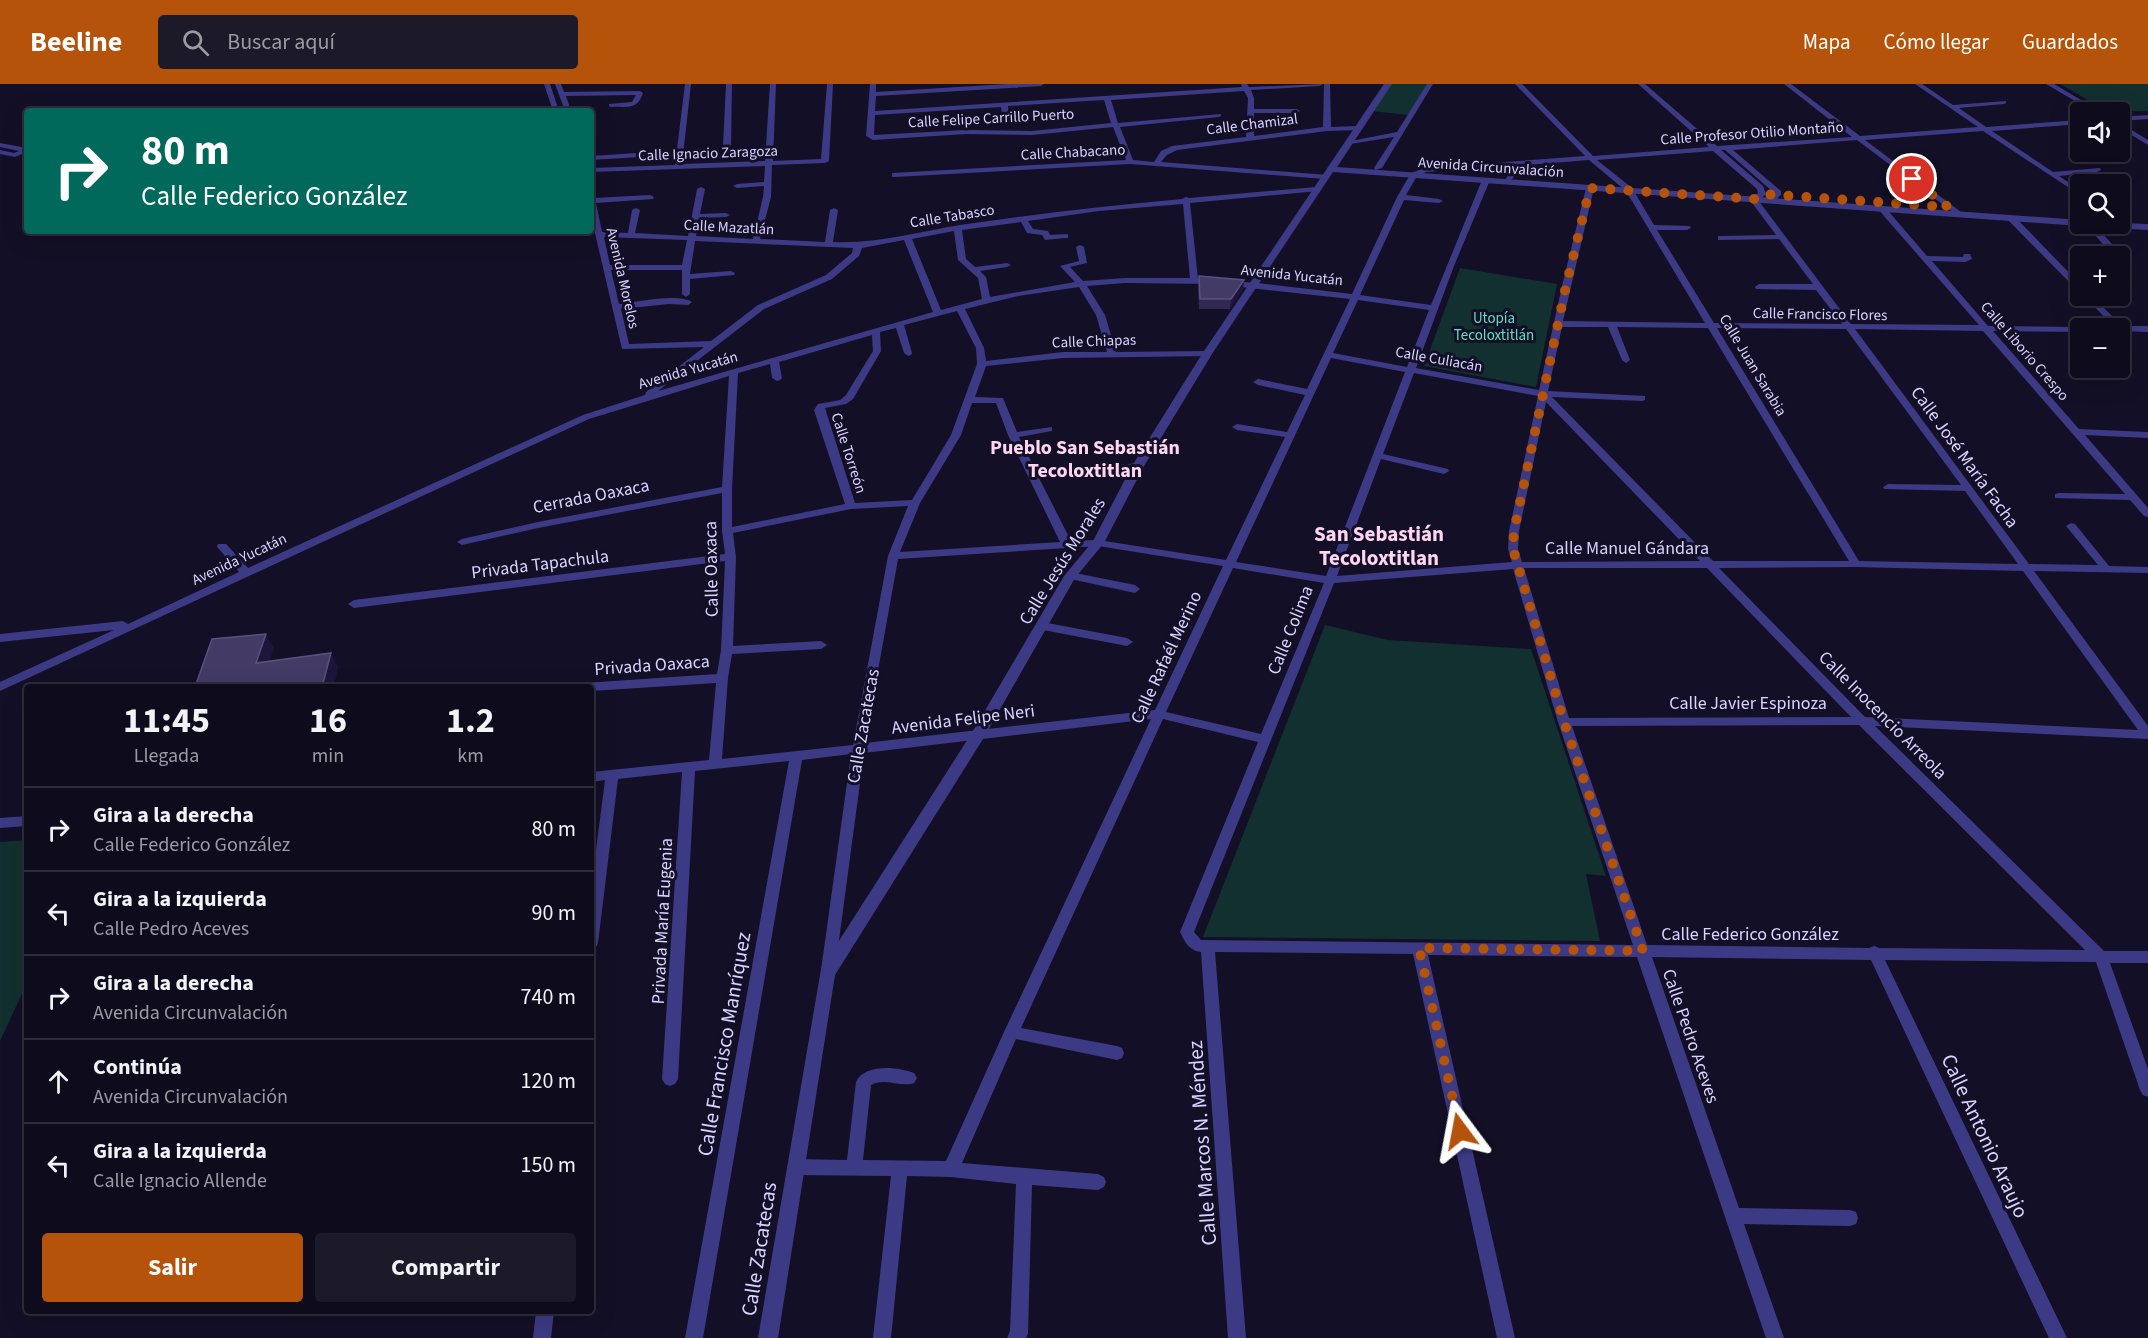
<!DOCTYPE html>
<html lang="es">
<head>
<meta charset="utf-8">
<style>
  :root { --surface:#0e0b1c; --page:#1c1929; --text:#f1f3f6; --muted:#9b9ba3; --line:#2e2b3b; --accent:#b45309 }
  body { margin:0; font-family:"Source Sans 3",sans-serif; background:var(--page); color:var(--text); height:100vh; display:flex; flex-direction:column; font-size:22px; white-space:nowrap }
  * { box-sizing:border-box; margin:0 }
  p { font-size:20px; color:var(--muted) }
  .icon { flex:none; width:33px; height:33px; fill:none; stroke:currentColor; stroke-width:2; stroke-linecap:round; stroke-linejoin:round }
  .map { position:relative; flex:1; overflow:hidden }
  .drawer { position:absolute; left:24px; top:600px; width:570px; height:630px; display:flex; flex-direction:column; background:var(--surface); border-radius:6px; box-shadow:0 6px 24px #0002,0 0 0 2px var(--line) }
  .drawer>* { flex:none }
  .hud { position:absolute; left:24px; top:24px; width:570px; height:126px; border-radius:6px; box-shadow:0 6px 24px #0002,0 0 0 2px var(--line); background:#00695c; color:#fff; overflow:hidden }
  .controls { position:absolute; left:2070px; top:18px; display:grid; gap:12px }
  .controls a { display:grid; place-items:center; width:60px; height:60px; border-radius:6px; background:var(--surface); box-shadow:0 6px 24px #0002,0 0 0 2px var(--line); font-size:30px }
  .pin { position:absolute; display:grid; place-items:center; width:51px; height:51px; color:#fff; margin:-26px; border:3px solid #fff; border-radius:50%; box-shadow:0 2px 6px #0007 }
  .me { position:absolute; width:66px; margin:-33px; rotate:347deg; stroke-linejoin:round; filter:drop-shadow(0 0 4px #0008) }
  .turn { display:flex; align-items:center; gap:21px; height:126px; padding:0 18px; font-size:27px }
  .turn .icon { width:78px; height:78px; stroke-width:2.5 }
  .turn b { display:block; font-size:42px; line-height:51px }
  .eta { display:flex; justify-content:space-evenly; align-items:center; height:102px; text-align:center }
  .eta b { font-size:36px; font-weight:700; line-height:42px }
  .action { display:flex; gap:12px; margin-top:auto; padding:12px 18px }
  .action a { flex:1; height:69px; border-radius:6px; background:var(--accent); color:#fff; font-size:24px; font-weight:700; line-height:69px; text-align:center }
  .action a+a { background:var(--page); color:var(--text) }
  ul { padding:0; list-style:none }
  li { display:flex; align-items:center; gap:18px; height:84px; padding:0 18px; border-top:2px solid var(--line) }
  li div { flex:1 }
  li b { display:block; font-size:22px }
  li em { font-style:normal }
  header { display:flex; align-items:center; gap:36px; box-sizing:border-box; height:84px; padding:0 30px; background:var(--accent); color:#fff }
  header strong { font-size:28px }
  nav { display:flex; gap:33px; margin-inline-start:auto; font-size:21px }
  .search { width:420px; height:54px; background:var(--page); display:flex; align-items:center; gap:15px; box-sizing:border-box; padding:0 21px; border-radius:6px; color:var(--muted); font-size:22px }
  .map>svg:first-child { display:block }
</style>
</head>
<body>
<header>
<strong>Beeline</strong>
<div class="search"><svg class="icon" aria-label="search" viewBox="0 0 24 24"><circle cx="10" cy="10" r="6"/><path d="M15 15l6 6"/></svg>Buscar aquí</div>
<nav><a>Mapa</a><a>Cómo llegar</a><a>Guardados</a></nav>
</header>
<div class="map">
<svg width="2148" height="1254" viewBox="0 0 2148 1254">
  <rect width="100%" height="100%" fill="#130f26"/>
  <path fill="#12302f" d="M1388,0H1427L1409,31L1371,27Z
    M2060,0H2148V27L2109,28Z
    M1460,184L1557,200L1536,303L1424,282Z
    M1325,541L1388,556L1531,565L1606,792L1586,790L1600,857L1203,853Z
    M27,756V899L0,957V758Z"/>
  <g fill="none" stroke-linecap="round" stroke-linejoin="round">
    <path fill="#3d3a85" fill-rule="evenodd" d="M544,0H550L559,27H553Z
      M555,0H561L564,8L640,7L643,9C637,27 627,22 611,23L609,22V20L632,18L636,11L566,12L571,27H565Z
      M685,0H691L682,80L765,77L770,0H776L773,77L821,75L827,0H833L829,77L825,79L772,81L771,113L760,155L825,158L830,126L834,124L838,126L833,158C876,160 918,148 960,141C1034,130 1108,122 1182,115L1186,113L1189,114L1316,103L1320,105L1319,107L1190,119L1198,195L1258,199L1352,210L1397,113L1411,89L1425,84L1585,72L1515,0H1522L1593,72L1709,63L1638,0H1645L1717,62L1852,53L1784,0H1791L1860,52L1978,43L1915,0H1922L1953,21L2006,17V19L2004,20L1959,24L1986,43L2080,36V40L1992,47L2053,88L2100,84L2101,86L2097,88L2059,92L2080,106V111L1983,47L1865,56L1961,128V132H1958L1857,56L1733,66L1781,107V111L1772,118L1768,116L1774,109L1772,107L1725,66H1721L1763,102L1766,110L1759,116L1761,120L1851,240L1979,241L1877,124L1884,122L1927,172L1963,173L1964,170H1970L1972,175L1965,178L1932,177L1988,242L2083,243L2084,244H2080V248L1993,247L2079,345L2148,348V354L2085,351L2148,424V433L2144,432L2130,416L2055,414V410L2059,409L2125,410L1983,247L1855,245L2029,480L2098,481L2066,442L2071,439L2075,440L2109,482L2148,483V489L2034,487L2148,642V655L1875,642L2104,867H2148V879H2110L2148,985V1013L2143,1011L2140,1006L2096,878L1885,876L2067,1254H2049L1871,876L1652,873L1739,1124L1850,1126L1856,1128L1858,1134L1856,1140L1850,1142L1744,1140L1784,1254H1766L1637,873L1428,871L1515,1254H1497L1413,870L1215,868L1246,1254H1228L1201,868C1189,867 1185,858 1180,848L1258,658L1163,635L1021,944L1117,962L1122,964L1124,969L1122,974L1117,976L1016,955L962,1079L1098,1090L1104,1093L1106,1098L1104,1103L1098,1106L1032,1101L1028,1250L1026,1254H1007L1010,1247L1016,1100L951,1093L907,1092L891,1254H873L891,1092L795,1091L789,1088L787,1083L789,1078L795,1075L847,1076L856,998C865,979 898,983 914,989L917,994L914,999C900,1004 885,993 871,1001L863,1076L946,1077L1004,948L1151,635L864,669L835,886L833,890L828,892L823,890L821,886L851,670L802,676L703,1254H685L789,677L695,687L678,995L675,1000L670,1002L665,1000L662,995L682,688L618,695L598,859L596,863L591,865V805L605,696L591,698V688L709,676L716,599L591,607V603H578L584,599L717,590L721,566L725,477L354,524L348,520L354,516L725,470L722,447V409L538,444L462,461L457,458L462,455L538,438L722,403L729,292L589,335L0,607V598L114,546L0,558V550L123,537L128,540L239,488L218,464L217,462L218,460H226L248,484L583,331L645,311L646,308L704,263L622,265L591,132V113L594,114L650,111L654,113L653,115L596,119L602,148L628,149L632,126L636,124L640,126L635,149L688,152L697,105L701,103L705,105L700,130L726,129L730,131L726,133L699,134L696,152L753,155L763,113L764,102L737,104L733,102L737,100L764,98L765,82L591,88V84L675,81ZM1713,67L1757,105L1758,109L1751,115L1753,120L1776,151L1721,152H1718V156L1779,155L1813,200H1759L1755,203L1756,205L1816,206L1842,240L1714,239L1657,146H1687L1691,144L1690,142L1654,141L1632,104L1597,76ZM1589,76L1626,107L1705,239L1563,237L1594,104L1590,102L1586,104L1562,202L1539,306L1416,284L1454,182L1490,96L1486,94L1482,96L1431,221L1360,211L1404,116L1439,119L1443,117L1439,115L1406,111L1417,92L1426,88L1505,82L1511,88L1503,98L1507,100L1519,88L1513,82ZM1183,120L1190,194H1125L1083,197L1070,183L1087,179L1084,163L1080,161L1076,163L1079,177L1060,182L1075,198L990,213L986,193L980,187L1007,183L1011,181L1007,179L975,183L966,175L962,146L1021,138L1027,149L1042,151L1045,156L1065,154H1068V150L1050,151L1048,147L1033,145L1028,137L1099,127ZM954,147L958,176L978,194L982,215L941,226L912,155ZM604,153L687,156L682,181H610ZM904,156L933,228L658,307L764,225L832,195L859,172L862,164ZM695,157L853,164L852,169L826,191L758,221L711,257L629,260L621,225L669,220L688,221L692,218C678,209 637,218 619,220L611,186H682V210L686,213L690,210V195L734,191L735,189L731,187L690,190ZM1125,199L1214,200L1350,215L1307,305L1258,295L1253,298L1258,301L1305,311L1287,348L1237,340L1232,343L1237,346L1285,353L1226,476L1098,456L1071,457L1039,394L1138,385L1143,382L1138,379L1037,389L1019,353L1052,347V343L1017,348L1003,314L975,313L986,282L1063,274L1210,272V268L1207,267L1116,268L1105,231L1087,202ZM1079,203L1096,231L1107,268H1063L986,277L984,264L965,225L1018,212ZM1358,216L1429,226L1407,283L1333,269ZM957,227L976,264L977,280L951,351L912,416L855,419L825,324L846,320L853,315L881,267L880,248L896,244L904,269L908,272L911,271L912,269L904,241ZM1562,243H1608L1622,276L1626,279L1630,276L1617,243L1708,244L1849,477H1713L1552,313L1642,317L1645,316V312L1548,307ZM1717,244L1846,245L1961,401L1888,400L1883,403L1884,405L1965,407L2018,480L1859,477ZM872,251L873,267L846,311L840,316L818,320L814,326L845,420L732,443V405L738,289L770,280L772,294L777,297L780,296L782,294L779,278ZM1331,274L1405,288L1326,492L1236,478ZM1414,289L1538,312L1509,447L1508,465L1512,478L1337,492L1381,375L1444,390L1449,387L1448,385L1383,370ZM1546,318L1700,477L1522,478L1518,465L1519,447ZM972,319H996L1008,351L1060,458L900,468L920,419L961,351ZM908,422L888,472L853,661L722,675L728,594L732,570L821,565L827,561L821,557L733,562L736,473L733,449L851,425ZM1098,462L1223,482L1155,626L865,659L898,475ZM1856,483L2023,487L2138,646L1865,633L1719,484ZM1233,484L1324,499L1261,650L1166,628ZM1524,484H1707L1851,633L1569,634ZM1513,485L1558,638L1633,861L1201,856L1194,848L1334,499ZM1859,641L2085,866L1879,864L1874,862L1869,864L1647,861L1572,642Z
      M726,0H732L731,62L727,64L723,62Z
      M870,0H876V8L1007,0H1044L1041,2L876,12L875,27L1242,3L1241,0H1247L1249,3L1323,0L1320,2L1251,6L1254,14V25H1297L1300,27L1297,29H1254V52L1323,43L1324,0H1330L1331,43L1358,42L1362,44L1358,46L1327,47L1177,66L1167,71L1161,78L1328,91L1329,93L1325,95L1130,80L895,93H892V89L1126,76L1113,43L1032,51L966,50L873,56L866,52ZM1244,7L1248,14L1246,53L1172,62L1161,67L1154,78L1133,76L1120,43L1219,33L1221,32V30L1118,39L1111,16ZM1104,16L1111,39L1032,47L966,46L874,51L875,31L1001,23L1003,37L1006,39L1009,37L1008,22Z
      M1427,0H1433L1382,84L1375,86L1374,84L1394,53L1350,60L1346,58L1397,48Z
      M2046,0H2054L2101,28H2094Z
      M2148,31V35L2120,37V33Z
      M2120,39L2148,56V61L2120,44Z
      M0,59L27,64V68L15,73L0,70V66L14,69L19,67L0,63Z
      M652,68H655V72L591,76V72Z
      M2008,132H2014L2080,200V206H2077L2008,136Z
      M2120,134L2132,140V144H2126L2120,139Z
      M2085,140H2093L2115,163V167H2109Z
      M2084,212H2092L2122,242H2148V248L2120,247V244H2115Z
      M1070,488L1135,501L1140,505L1135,509L1066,494L1065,492Z
      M1042,538L1127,554L1133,558L1127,562L1038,545L1036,542L1038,539Z
      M27,732V742L0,744V734Z
      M536,1227H554L551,1254H533Z"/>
    <path fill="#3d3a85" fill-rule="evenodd" d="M1384,0H1392L1337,83L2080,136V140H2084L2080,142L1333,88L1212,270L1144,382L1104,459L1075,494L983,655L835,891L778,1254H758L821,885L973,647L1064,492L1093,457L1132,382L1202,270Z
      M2120,139L2148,140V146L2093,143L2089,140Z"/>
  </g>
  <path fill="#312854" d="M1199,192L1244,196L1243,205L1230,225H1199L1198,202Z"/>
  <path fill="#1d163a" d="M1244,196L1243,205L1230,225L1231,215Z
    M266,550L274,564L264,593L256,579Z
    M331,569L338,583L334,603H322Z"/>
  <path fill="#433a66" stroke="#5a527e" stroke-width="1.5" d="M1199,192L1244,196L1231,215H1200Z
    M266,550L256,579L331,569L322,603H195L212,555Z"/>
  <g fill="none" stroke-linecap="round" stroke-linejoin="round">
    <path stroke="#b45309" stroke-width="10" stroke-dasharray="0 18" d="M1460,1047L1419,864L1643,867L1564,638L1513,465L1514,447L1566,202L1590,104L1755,115L1762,110L1948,123L1912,95"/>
  </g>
  <g text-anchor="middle" stroke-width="6" stroke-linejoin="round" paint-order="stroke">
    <g font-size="15" fill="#d9d4ff" stroke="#130f26">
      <text transform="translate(991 34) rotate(-3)" y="5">Calle Felipe Carrillo Puerto</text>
      <text transform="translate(1252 40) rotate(-7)" y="5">Calle Chamizal</text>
      <text transform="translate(1752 49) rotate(-4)" y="5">Calle Profesor Otilio Montaño</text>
      <text transform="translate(1073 68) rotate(-3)" y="5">Calle Chabacano</text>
      <text transform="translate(708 69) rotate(-2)" y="5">Calle Ignacio Zaragoza</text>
      <text transform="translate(1491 83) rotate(4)" y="5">Avenida Circunvalación</text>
      <text transform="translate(952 132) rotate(-9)" y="5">Calle Tabasco</text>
      <text transform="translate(729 143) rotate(3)" y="5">Calle Mazatlán</text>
      <text transform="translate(1292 191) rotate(6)" y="5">Avenida Yucatán</text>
      <text transform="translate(623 194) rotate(77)" y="5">Avenida Morelos</text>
      <text transform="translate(1820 230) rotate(1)" y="5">Calle Francisco Flores</text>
      <text transform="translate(1094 257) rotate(-2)" y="5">Calle Chiapas</text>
      <text transform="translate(2025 267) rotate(49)" y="5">Calle Liborio Crespo</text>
      <text transform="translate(1439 275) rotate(10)" y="5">Calle Culiacán</text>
      <text transform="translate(1753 281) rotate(59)" y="5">Calle Juan Sarabia</text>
      <text transform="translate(688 286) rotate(-16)" y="5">Avenida Yucatán</text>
      <text transform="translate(849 369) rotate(72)" y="5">Calle Torreón</text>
      <text transform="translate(239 475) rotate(-25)" y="5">Avenida Yucatán</text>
    </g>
    <g font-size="15" fill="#5fe0c0" stroke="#130f26">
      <text x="1494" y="239">Utopía<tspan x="1494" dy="17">Tecoloxtitlán</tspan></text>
    </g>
    <g font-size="18" fill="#d9d4ff" stroke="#130f26">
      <text transform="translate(1965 373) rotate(54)" y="6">Calle José María Facha</text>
      <text transform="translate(591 412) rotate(-11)" y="6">Cerrada Oaxaca</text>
      <text x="1627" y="470">Calle Manuel Gándara</text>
      <text transform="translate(1062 477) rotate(-58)" y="6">Calle Jesús Morales</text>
      <text transform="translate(540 480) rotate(-7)" y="6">Privada Tapachula</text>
      <text transform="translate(711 485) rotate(-91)" y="6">Calle Oaxaca</text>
      <text transform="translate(1290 546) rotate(-68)" y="6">Calle Colima</text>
      <text transform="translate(1166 573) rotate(-65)" y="6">Calle Rafaél Merino</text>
      <text transform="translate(652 581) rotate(-4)" y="6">Privada Oaxaca</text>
      <text x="1748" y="625">Calle Javier Espinoza</text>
      <text transform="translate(1883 631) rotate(45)" y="6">Calle Inocencio Arreola</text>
      <text transform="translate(963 635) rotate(-7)" y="6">Avenida Felipe Neri</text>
      <text transform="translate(863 642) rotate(-80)" y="6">Calle Zacatecas</text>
      <text transform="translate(662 837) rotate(-87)" y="6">Privada María Eugenia</text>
      <text x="1750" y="856">Calle Federico González</text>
      <text transform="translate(1691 952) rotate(71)" y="6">Calle Pedro Aceves</text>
    </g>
    <g font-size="20" font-weight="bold" fill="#ffd6f0" stroke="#130f26">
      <text x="1085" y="370">Pueblo San Sebastián<tspan x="1085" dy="23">Tecoloxtitlan</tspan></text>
    </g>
    <g font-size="21" font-weight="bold" fill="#ffd6f0" stroke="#130f26">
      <text x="1379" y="457">San Sebastián<tspan x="1379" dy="24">Tecoloxtitlan</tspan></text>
    </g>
    <g font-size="21" fill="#d9d4ff" stroke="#130f26">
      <text transform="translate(724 960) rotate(-80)" y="7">Calle Francisco Manríquez</text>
      <text transform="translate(1985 1052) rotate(65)" y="7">Calle Antonio Araujo</text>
      <text transform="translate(1202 1059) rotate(-94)" y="7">Calle Marcos N. Méndez</text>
      <text transform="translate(759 1165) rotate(-81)" y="7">Calle Zacatecas</text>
    </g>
  </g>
</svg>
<div class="controls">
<a><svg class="icon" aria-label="sound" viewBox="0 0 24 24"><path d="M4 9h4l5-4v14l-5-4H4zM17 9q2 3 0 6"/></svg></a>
<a><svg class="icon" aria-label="search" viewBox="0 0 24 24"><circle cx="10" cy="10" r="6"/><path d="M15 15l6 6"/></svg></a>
<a>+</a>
<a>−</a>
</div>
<div class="pin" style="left:1912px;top:95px;background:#d93025"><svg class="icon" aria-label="arrive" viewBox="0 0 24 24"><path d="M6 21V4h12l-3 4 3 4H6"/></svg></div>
<svg class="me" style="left:1460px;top:1047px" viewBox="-20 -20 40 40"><path d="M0-17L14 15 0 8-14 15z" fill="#b45309" stroke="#fff" stroke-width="4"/></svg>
<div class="hud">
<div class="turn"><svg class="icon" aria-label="right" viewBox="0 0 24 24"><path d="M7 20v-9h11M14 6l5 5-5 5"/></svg><div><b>80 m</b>Calle Federico González</div></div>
</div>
<section class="drawer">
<div class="eta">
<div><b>11:45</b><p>Llegada</p></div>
<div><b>16</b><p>min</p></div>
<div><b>1.2</b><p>km</p></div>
</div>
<ul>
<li><svg class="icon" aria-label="right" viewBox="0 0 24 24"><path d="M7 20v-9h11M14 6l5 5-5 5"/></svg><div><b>Gira a la derecha</b><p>Calle Federico González</p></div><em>80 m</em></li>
<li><svg class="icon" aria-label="left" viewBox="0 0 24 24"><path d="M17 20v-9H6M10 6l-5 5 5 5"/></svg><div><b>Gira a la izquierda</b><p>Calle Pedro Aceves</p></div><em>90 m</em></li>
<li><svg class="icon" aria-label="right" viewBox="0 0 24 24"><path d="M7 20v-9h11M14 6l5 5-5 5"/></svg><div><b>Gira a la derecha</b><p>Avenida Circunvalación</p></div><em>740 m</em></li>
<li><svg class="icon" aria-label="ahead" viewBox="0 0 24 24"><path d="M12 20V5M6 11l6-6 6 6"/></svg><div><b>Continúa</b><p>Avenida Circunvalación</p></div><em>120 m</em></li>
<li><svg class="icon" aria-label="left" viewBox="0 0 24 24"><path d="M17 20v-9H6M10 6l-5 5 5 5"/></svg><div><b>Gira a la izquierda</b><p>Calle Ignacio Allende</p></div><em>150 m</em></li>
</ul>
<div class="action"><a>Salir</a><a>Compartir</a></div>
</section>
</div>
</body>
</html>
